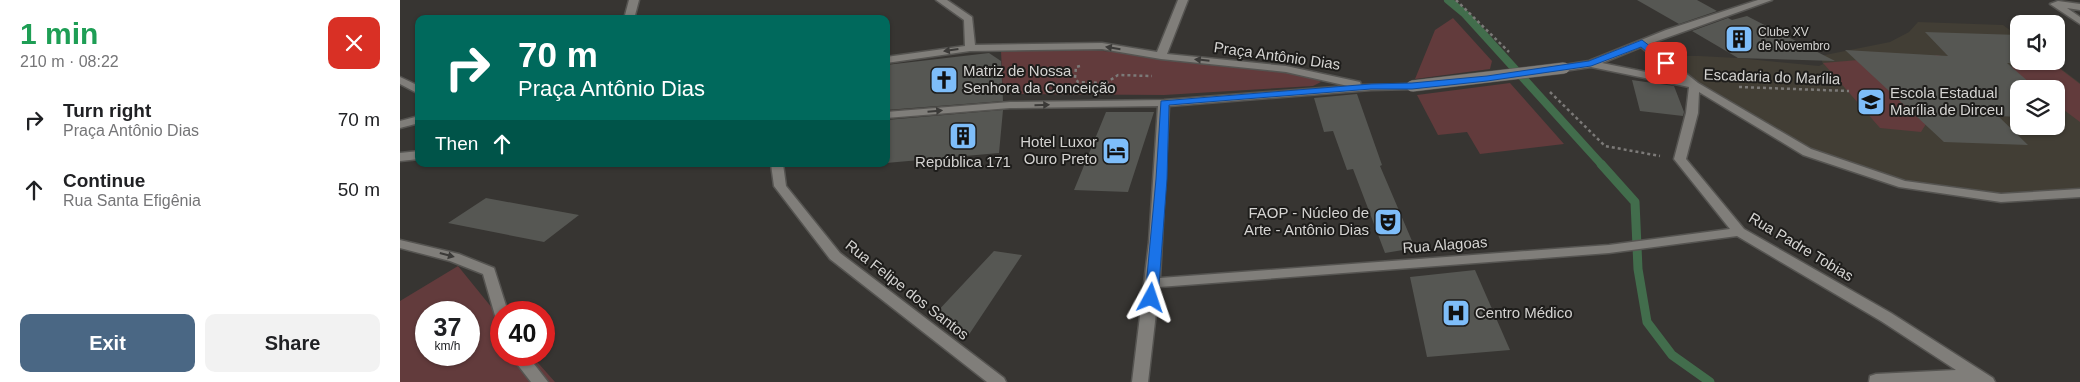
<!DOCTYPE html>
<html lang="en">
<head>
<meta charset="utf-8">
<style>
  :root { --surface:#fff; --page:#f2f2f2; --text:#202124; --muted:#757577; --accent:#4a6784 }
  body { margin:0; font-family:Helvetica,sans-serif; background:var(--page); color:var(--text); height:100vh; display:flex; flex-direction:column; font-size:19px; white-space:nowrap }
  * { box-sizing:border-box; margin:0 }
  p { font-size:16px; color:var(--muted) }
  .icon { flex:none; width:28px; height:28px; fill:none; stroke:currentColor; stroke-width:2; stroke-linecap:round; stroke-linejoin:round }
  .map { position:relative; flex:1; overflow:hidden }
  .side { display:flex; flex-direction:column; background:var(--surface); width:400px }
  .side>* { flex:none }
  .top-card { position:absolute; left:15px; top:15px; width:475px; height:152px; border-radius:10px; box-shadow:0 1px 4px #0004; background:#00695c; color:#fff; overflow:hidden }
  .fabs { position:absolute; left:1610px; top:15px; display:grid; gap:10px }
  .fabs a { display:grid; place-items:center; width:55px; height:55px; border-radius:10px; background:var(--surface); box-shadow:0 1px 4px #0004; font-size:25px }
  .speed { position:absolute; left:15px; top:301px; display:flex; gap:10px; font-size:25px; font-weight:700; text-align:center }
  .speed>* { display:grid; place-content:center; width:65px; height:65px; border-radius:50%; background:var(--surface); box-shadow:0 1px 4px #0004; line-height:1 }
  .speed small { font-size:12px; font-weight:400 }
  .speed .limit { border:8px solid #d22; background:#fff; color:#111 }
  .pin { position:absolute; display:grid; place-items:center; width:42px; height:42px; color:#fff; margin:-21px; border-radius:10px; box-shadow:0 2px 8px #0006 }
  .me { position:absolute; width:55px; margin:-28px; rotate:5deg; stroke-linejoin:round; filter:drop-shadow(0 0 4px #0008) }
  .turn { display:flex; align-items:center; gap:18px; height:105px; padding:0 20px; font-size:22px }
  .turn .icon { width:65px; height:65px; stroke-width:2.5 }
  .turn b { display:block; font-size:35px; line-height:42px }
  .then { display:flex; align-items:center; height:48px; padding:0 20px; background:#0003; gap:10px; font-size:19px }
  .round { display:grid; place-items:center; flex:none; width:52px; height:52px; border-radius:10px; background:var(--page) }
  .summary { display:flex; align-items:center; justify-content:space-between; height:85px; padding:0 20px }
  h1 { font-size:30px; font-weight:700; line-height:38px; color:#1e9e55 }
  .button { display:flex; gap:10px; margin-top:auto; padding:10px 20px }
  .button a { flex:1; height:58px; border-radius:10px; background:var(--accent); color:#fff; font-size:20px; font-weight:700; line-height:58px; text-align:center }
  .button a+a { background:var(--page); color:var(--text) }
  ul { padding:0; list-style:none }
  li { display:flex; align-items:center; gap:15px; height:70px; padding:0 20px }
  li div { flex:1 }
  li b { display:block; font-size:19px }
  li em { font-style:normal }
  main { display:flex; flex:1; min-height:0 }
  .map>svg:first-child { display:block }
</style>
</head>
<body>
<main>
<section class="side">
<div class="summary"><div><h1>1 min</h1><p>210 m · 08:22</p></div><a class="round" style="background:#d93025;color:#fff"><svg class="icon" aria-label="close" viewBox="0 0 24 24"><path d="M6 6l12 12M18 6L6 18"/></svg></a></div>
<ul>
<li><svg class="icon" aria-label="right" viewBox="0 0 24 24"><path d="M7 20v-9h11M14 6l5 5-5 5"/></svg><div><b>Turn right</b><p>Praça Antônio Dias</p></div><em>70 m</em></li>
<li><svg class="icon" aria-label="ahead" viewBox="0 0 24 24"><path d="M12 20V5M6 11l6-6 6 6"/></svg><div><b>Continue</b><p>Rua Santa Efigênia</p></div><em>50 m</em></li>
</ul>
<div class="button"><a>Exit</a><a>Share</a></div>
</section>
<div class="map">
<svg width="1680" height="382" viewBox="0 0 1680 382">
  <rect width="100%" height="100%" fill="#373532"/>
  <path fill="#423e35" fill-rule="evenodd" d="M1518,22L1603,25L1619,37V61H1651L1680,83V192L1601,198L1503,184L1407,152L1266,63L1273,56H1299L1338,58L1419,66L1423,64L1420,56L1490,42L1509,32ZM1619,89H1656V126H1619Z"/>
  <path fill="#623b3c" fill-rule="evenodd" d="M1053,18L1092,61L1090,69L1015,79L1035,30Z
    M657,47L761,56L904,73L921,82L913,86L764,95L603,94L601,51Z
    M1535,55L1610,67L1659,68L1680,84V122L1656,104V89H1637L1628,82L1554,74Z
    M1458,60L1526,124L1521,132L1480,128L1423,63Z
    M1110,83L1164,144L1080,154L1067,132L1038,135L1017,95Z
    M58,266L101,319V355H131L155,382H0V301ZM26,312H69V355H26Z"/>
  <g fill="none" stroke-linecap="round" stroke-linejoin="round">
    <path stroke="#426d4c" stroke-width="8" d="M1048,0L1065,14L1202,165"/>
    <path stroke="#426d4c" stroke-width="9" d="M1201,164L1235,202L1238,269L1247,322L1272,355L1310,382"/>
  </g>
  <path fill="#565753" d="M1237,0H1297L1317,11L1279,24Z
    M1347,16L1435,61L1338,58L1292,31L1328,18L1332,20Z
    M1525,32L1619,35V63H1607L1637,89H1619V117L1598,116L1628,145L1544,142L1445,50L1548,56Z
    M589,53L601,61L603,101L486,110V65Z
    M1232,80L1274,86L1284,112L1283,116L1240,111Z
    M957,94L982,165L980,166L1015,248L985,253L953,169L947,170L933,131L924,132L914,98Z
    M603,110L599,153L486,163V120Z
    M706,112H754L728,192L674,190Z
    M86,198L179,215L144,242L48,223Z
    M594,251L622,255L568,336L535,314Z
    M1075,270L1110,350L1027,357L1010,277Z"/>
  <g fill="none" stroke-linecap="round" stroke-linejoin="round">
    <defs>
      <path id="minor" d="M229,0H239L234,19H224Z
        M536,0H547L572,17L575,45L702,43L757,52L778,0H788L767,54L886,66L960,82L961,85L1016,84L1017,86L1016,88L1012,89L971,90L769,106L760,278L1209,245L1330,229L1274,159L1286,113L1289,87L1191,67L1164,71L1159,68L1164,65L1189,61L1266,30L1358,0H1372L1249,44L1298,83L1411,149L1505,181L1601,194L1680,189V197L1601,202L1499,187L1403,155L1299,92L1298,113L1286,159L1344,229L1491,313L1593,378L1595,382H1469L1470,376L1476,374L1556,370L1481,321L1337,236L1209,253L759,287L748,382H732L749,242L758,106L610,108L486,118V112L610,102L764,100L948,86L886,72L761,59L702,49L570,51L486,63V57L565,46L564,20ZM1241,47L1280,79L1202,63Z
        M1658,1L1680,4V10L1667,8L1680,17V24L1650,4Z
        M0,77L19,86V94L0,84Z
        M19,116V123L0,128V121Z
        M19,151V159L0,161V153Z
        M371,164H383L386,186L440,253L604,378L606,382H587L430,259L374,186Z
        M0,240L59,254L94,268L108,312H101V320L96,319L83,274L50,261L0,248Z
        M110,355H127L148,382H131Z"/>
    </defs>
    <use href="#minor" stroke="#555451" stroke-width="3"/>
    <path stroke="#7c7a78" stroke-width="2.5" stroke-dasharray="3 3" stroke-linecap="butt" d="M1056,0L1109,52
      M680,66L676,67L675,78L678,82L706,83L718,75L752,76
      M656,74L674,73
      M1339,87L1449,91
      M1150,92L1205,146L1260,156"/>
    <use href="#minor" fill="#807e7a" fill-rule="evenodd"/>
    <defs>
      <path id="minor-bridge" d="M1012,86L1164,68"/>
    </defs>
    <use href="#minor-bridge" stroke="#555451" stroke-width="12" stroke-linecap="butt"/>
    <use href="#minor-bridge" stroke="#807e7a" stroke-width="11"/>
  </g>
  <defs><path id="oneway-solid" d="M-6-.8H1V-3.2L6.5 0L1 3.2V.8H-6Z" transform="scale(1.25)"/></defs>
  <g fill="#3b3a38">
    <use href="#oneway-solid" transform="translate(713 48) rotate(-171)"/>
    <use href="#oneway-solid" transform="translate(551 50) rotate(172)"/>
    <use href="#oneway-solid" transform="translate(802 60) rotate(-174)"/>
    <use href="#oneway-solid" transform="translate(642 105) rotate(-1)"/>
    <use href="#oneway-solid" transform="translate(535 111) rotate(-5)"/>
    <use href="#oneway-solid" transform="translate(47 255) rotate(15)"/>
  </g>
  <path fill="#1a73e8" stroke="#114b97" d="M1242,40L1269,61V65H1263L1241,47L1191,66L1087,81L1012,89H971L769,105L767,179L758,298L756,301H747L745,298L756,179L761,101L971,84L1012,83L1087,76L1189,61Z"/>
  <defs>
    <symbol id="building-square" viewBox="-11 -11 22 22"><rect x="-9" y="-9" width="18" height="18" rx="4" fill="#7ebdf9" stroke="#1e1d1b"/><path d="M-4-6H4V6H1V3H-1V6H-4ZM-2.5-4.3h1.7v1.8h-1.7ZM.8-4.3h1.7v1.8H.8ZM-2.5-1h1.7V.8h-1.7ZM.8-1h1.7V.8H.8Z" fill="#111"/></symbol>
    <symbol id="church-square" viewBox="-11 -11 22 22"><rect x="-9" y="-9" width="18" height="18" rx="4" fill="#7ebdf9" stroke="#1e1d1b"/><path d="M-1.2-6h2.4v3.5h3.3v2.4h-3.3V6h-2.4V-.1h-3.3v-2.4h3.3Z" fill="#111"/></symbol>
    <symbol id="school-square" viewBox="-11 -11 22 22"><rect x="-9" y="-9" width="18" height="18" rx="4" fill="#7ebdf9" stroke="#1e1d1b"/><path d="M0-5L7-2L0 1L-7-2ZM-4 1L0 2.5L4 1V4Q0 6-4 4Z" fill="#111"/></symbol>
    <symbol id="hotel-square" viewBox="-11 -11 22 22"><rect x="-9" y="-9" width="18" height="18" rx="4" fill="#7ebdf9" stroke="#1e1d1b"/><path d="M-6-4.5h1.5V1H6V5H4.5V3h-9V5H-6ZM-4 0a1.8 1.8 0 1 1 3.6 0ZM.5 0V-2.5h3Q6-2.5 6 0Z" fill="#111"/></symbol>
    <symbol id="theatre-square" viewBox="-11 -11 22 22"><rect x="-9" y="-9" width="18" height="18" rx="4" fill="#7ebdf9" stroke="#1e1d1b"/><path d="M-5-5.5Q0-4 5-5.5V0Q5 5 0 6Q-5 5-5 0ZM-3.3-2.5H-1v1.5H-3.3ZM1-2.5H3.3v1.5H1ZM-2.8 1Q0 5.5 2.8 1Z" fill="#111"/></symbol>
    <symbol id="hospital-square" viewBox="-11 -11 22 22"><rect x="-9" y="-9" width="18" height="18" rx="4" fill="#7ebdf9" stroke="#1e1d1b"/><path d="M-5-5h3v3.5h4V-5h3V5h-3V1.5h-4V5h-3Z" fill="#111"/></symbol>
  </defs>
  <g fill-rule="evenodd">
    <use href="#building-square" x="1323" y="23" width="32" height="32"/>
    <use href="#church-square" x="528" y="64" width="32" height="32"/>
    <use href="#school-square" x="1455" y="86" width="32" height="32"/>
    <use href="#building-square" x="547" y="120" width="32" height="32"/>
    <use href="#hotel-square" x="700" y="135" width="32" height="32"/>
    <use href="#theatre-square" x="972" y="206" width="32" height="32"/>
    <use href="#hospital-square" x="1040" y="297" width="32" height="32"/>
  </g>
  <g text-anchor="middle" stroke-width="4" stroke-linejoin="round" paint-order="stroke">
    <g font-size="12" fill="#d4d3d1" stroke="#1e1d1b" text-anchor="start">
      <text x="1358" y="36">Clube XV<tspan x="1358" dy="14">de Novembro</tspan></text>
    </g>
    <g font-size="15" fill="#d4d3d1" stroke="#1e1d1b">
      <text transform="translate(877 56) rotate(8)" y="5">Praça Antônio Dias</text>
      <text transform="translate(1372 77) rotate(2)" y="5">Escadaria do Marília</text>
      <text transform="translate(1045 245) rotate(-4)" y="5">Rua Alagoas</text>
      <text transform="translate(1401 247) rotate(31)" y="5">Rua Padre Tobias</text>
      <text transform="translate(507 290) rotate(38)" y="5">Rua Felipe dos Santos</text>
    </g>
    <g font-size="15" fill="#d4d3d1" stroke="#1e1d1b" text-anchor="start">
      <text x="563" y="76">Matriz de Nossa<tspan x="563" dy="17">Senhora da Conceição</tspan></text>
      <text x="1490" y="98">Escola Estadual<tspan x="1490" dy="17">Marília de Dirceu</tspan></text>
      <text x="697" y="147" text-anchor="end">Hotel Luxor<tspan x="697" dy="17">Ouro Preto</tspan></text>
      <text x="563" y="167" text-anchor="middle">República 171</text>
      <text x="969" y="218" text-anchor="end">FAOP - Núcleo de<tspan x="969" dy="17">Arte - Antônio Dias</tspan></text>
      <text x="1075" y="318">Centro Médico</text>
    </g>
  </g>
</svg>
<div class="fabs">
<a><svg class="icon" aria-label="sound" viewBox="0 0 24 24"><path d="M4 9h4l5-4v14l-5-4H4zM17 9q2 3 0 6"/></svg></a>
<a><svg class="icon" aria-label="layers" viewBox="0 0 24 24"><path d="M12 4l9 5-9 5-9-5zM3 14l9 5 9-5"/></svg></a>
</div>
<div class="speed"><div>37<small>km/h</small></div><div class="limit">40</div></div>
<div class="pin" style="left:1266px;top:63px;background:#d93025"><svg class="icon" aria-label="arrive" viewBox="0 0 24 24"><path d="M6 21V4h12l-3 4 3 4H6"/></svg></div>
<svg class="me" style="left:751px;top:298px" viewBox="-20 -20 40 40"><path d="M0-17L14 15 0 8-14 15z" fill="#1a73e8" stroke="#fff" stroke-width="4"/></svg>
<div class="top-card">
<div class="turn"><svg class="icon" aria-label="right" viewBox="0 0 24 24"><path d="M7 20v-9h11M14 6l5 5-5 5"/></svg><div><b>70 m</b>Praça Antônio Dias</div></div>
<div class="then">Then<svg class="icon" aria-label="ahead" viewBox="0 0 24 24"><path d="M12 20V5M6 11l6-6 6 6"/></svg></div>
</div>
</div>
</main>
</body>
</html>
